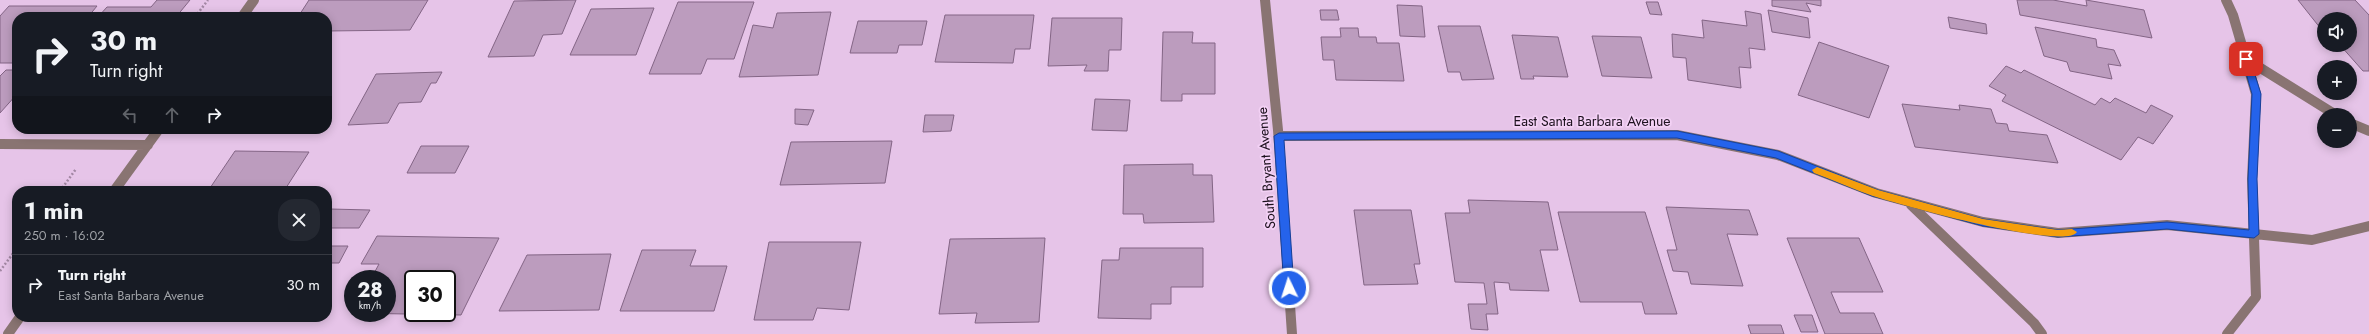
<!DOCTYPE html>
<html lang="en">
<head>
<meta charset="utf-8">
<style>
  :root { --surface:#171b24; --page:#242831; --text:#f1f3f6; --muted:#9ea1a6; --line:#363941 }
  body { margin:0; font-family:Jost,sans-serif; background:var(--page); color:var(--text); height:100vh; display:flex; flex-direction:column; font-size:15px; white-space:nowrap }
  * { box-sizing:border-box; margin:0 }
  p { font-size:13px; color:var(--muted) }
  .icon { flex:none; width:22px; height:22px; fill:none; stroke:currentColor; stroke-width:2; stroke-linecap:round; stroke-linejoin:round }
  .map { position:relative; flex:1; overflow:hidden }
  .panel { position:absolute; left:12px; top:186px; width:320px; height:136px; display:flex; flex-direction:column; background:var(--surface); border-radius:16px; box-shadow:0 2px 10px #0003 }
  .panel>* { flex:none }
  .hud { position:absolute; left:12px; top:12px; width:320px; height:122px; border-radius:16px; box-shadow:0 2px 10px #0003; background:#171b24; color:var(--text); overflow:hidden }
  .fabs { position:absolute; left:2317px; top:12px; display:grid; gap:8px }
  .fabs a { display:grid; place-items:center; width:40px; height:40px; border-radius:50%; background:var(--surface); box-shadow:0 2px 10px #0003; font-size:20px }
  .speed { position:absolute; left:344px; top:270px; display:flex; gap:8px; font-size:20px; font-weight:700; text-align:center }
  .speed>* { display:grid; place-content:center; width:52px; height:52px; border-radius:50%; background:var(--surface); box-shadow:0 2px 10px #0003; line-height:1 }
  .speed small { font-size:10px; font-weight:400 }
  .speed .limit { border:2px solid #111; border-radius:6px; background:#fff; color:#111 }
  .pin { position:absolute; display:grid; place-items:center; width:34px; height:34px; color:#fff; margin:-17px; border-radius:8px; box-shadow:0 2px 6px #0006 }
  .me { position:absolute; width:44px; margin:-22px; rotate:356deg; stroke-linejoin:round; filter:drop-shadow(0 0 3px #0008) }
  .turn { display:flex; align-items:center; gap:14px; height:84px; padding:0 12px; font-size:18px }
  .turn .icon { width:52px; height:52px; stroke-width:2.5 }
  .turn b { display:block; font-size:28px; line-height:34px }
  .lanes { display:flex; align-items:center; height:38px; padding:0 12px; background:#0003; justify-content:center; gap:20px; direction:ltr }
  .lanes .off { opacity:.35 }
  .round { display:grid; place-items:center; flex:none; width:42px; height:42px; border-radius:16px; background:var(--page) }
  .overview { display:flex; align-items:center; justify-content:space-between; height:68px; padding:0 12px }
  h1 { font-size:24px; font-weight:700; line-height:30px }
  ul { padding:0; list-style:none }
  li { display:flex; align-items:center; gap:12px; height:60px; padding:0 12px; border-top:1px solid var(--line) }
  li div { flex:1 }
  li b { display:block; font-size:15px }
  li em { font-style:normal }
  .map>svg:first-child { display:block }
</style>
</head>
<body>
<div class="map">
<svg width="2369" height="334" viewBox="0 0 2369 334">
  <rect width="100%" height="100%" fill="#e6c4e8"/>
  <path fill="#bc9cbe" stroke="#836585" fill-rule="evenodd" d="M157,0H190L176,17H98L107,7H151Z
    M309,0H428L410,30L327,31V17H298Z
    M576,0L562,34L543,35L534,56L488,57L514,1Z
    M1772,0H1821V6L1806,3L1811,12L1772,6Z
    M2017,0H2053L2087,6L2086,0L2144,10L2152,38L2020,15Z
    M2298,0H2355L2369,15V71H2363L2340,45H2350V19H2324V29H2321Z
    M678,2H754L734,59H707L701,74H649Z
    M1646,2H1658L1662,15L1650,14Z
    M1397,5L1422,6L1425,37L1400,36Z
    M9,6H97L88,17H17V63H0V16Z
    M654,8L636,55H570L591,9Z
    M1320,10H1337L1339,20H1321Z
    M1768,10L1808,18L1810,38L1772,32Z
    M1745,11L1761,14L1765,50L1749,48L1751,68L1739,67L1741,88L1688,80L1686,58L1673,57L1672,34L1704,38L1702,20L1747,26Z
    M831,12L818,75L739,77L753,25L773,28L777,13Z
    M945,15H1034L1030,49H1015L1013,63L935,62Z
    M1948,17L1986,24L1987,34L1950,28Z
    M1052,18H1122L1121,50H1109L1108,71H1084L1087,65L1048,66Z
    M858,21H927L922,45H899L897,53H850Z
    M1438,26H1480L1494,79L1462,80L1460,72H1448Z
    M2035,27L2096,39L2097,47L2114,50L2121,66L2108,64L2112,79L2070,71L2067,62L2044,56Z
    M1340,28H1358L1359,37H1376L1377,43H1399L1404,81L1336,80L1334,60H1323L1321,37H1341Z
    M1163,32H1193L1192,43H1215V94H1182V101H1161Z
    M1512,35L1558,37L1568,77L1533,76L1534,79H1521Z
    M1592,36L1641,37L1652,78L1602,76Z
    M1819,42L1889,66L1869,118L1798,95Z
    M2006,66L2021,73L2024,70L2095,105L2101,98L2110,103L2115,98L2146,113L2151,105L2173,116L2153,144L2138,137L2121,160L2002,101L2006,95L1989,86Z
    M6,70H17V94L0,113V76Z
    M442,72L436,83H431L421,102L399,103L388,123L348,125L376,74Z
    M1095,99L1130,100L1127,131L1092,130Z
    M1902,104L1960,110L1959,105L1991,109L1996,123L2007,124L2009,131L2047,135L2058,163L1915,147Z
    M795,109L814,110L808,125L795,124Z
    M925,115H954L951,131L923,132Z
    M892,141L885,183L780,185L791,142Z
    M421,146H469L455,173H407Z
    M235,151L309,152L284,191H208Z
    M1193,164V175H1212L1214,222L1144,223L1143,214H1123L1124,165Z
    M1468,200L1548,202L1558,250H1540L1549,291L1510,290L1509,283L1494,282L1498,314H1486L1488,330L1471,329L1468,304H1487L1484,283L1455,282L1445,213H1470Z
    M1666,207L1749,210L1758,235L1727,234L1743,286L1691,284L1688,272L1673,271L1667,250H1677Z
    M330,209L370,210L359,228H327V215Z
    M1354,210H1411L1420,264H1414L1418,284L1364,285Z
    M1558,212H1645L1677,314H1645L1642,302H1580Z
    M377,236L499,238L461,315L352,313L353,311V313H387V279H371L379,264H361ZM413,279H447V313H413Z
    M1045,238L1039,322L975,323L977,313L939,314L950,239Z
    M1787,238H1859L1883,292H1831L1840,313H1874L1883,334H1825Z
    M769,242H861L849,310L817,308L813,320H754Z
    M327,246H348L339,263H327Z
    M1120,248H1203V287H1171V304H1151V319L1098,318L1102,260H1119Z
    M642,250H696L690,266H727L714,311H620Z
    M611,254L599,310L499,311L527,255Z
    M1794,315H1812L1818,332H1801Z
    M1748,325H1781L1784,334H1751Z"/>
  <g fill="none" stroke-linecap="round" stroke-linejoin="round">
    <path stroke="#a287a3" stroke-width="2.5" stroke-dasharray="2 2" stroke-linecap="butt" d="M195,17L208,0
      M60,191L76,169
      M0,271L17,248"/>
    <path stroke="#897472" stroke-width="10" d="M1265,0L1278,130L1292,334
      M2226,0L2233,15L2256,94L2252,179L2256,297L2227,334
      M242,17L254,0
      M2246,59L2336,115
      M2350,123L2369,131
      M1279,136L1677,135L1778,155L1876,193L1983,222L2058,233L2167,225L2312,240L2369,226
      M0,144L148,145
      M114,191L159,129
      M1911,205L2034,323L2042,334
      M8,334L20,317"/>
  </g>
  <path fill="#2563eb" stroke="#184099" d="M2246,56L2250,59L2261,94L2257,179L2259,234L2254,238L2167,229L2058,237L1983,226L1872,196L1776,158L1677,138L1284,140L1294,288L1289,292L1284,288L1274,136L1279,133L1677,131L1778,151L1878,190L1983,219L2058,230L2167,222L2249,230L2248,179L2252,94L2242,59Z"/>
  <path fill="#f59e0b" d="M1817,167L1878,190L1983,219L2058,230L2072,229L2077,232C2066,251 1897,204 1873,196C1853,189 1833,180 1814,173L1812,170Z"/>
  <g text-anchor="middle" stroke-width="3.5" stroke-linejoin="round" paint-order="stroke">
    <g font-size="14" fill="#1c101d" stroke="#f3d1f5">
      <text x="1592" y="126">East Santa Barbara Avenue</text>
      <text transform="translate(1266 168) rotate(-94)" y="5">South Bryant Avenue</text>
    </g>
  </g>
</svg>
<div class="fabs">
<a><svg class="icon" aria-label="sound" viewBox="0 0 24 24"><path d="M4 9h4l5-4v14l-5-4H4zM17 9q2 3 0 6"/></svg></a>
<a>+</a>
<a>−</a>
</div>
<div class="speed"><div>28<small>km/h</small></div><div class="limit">30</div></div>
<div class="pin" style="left:2246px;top:59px;background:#d93025"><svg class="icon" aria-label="arrive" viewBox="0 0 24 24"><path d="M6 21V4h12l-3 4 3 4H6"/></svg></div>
<svg class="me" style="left:1289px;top:288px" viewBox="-20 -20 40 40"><circle r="17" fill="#2563eb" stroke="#fff" stroke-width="3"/><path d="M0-11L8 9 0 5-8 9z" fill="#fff"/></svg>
<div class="hud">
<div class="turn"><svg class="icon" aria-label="right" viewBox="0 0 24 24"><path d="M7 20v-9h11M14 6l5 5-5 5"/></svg><div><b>30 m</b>Turn right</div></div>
<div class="lanes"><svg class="icon off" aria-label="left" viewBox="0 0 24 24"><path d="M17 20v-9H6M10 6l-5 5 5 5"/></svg><svg class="icon off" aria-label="ahead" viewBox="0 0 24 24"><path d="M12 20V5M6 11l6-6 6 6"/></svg><svg class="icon" aria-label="right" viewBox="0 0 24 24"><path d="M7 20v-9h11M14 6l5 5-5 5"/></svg></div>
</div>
<section class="panel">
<div class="overview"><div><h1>1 min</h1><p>250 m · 16:02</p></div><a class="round"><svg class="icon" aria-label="close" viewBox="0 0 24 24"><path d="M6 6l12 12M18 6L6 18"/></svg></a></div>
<ul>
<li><svg class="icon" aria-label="right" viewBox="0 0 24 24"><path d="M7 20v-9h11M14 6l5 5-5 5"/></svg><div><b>Turn right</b><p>East Santa Barbara Avenue</p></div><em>30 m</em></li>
</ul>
</section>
</div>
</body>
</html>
